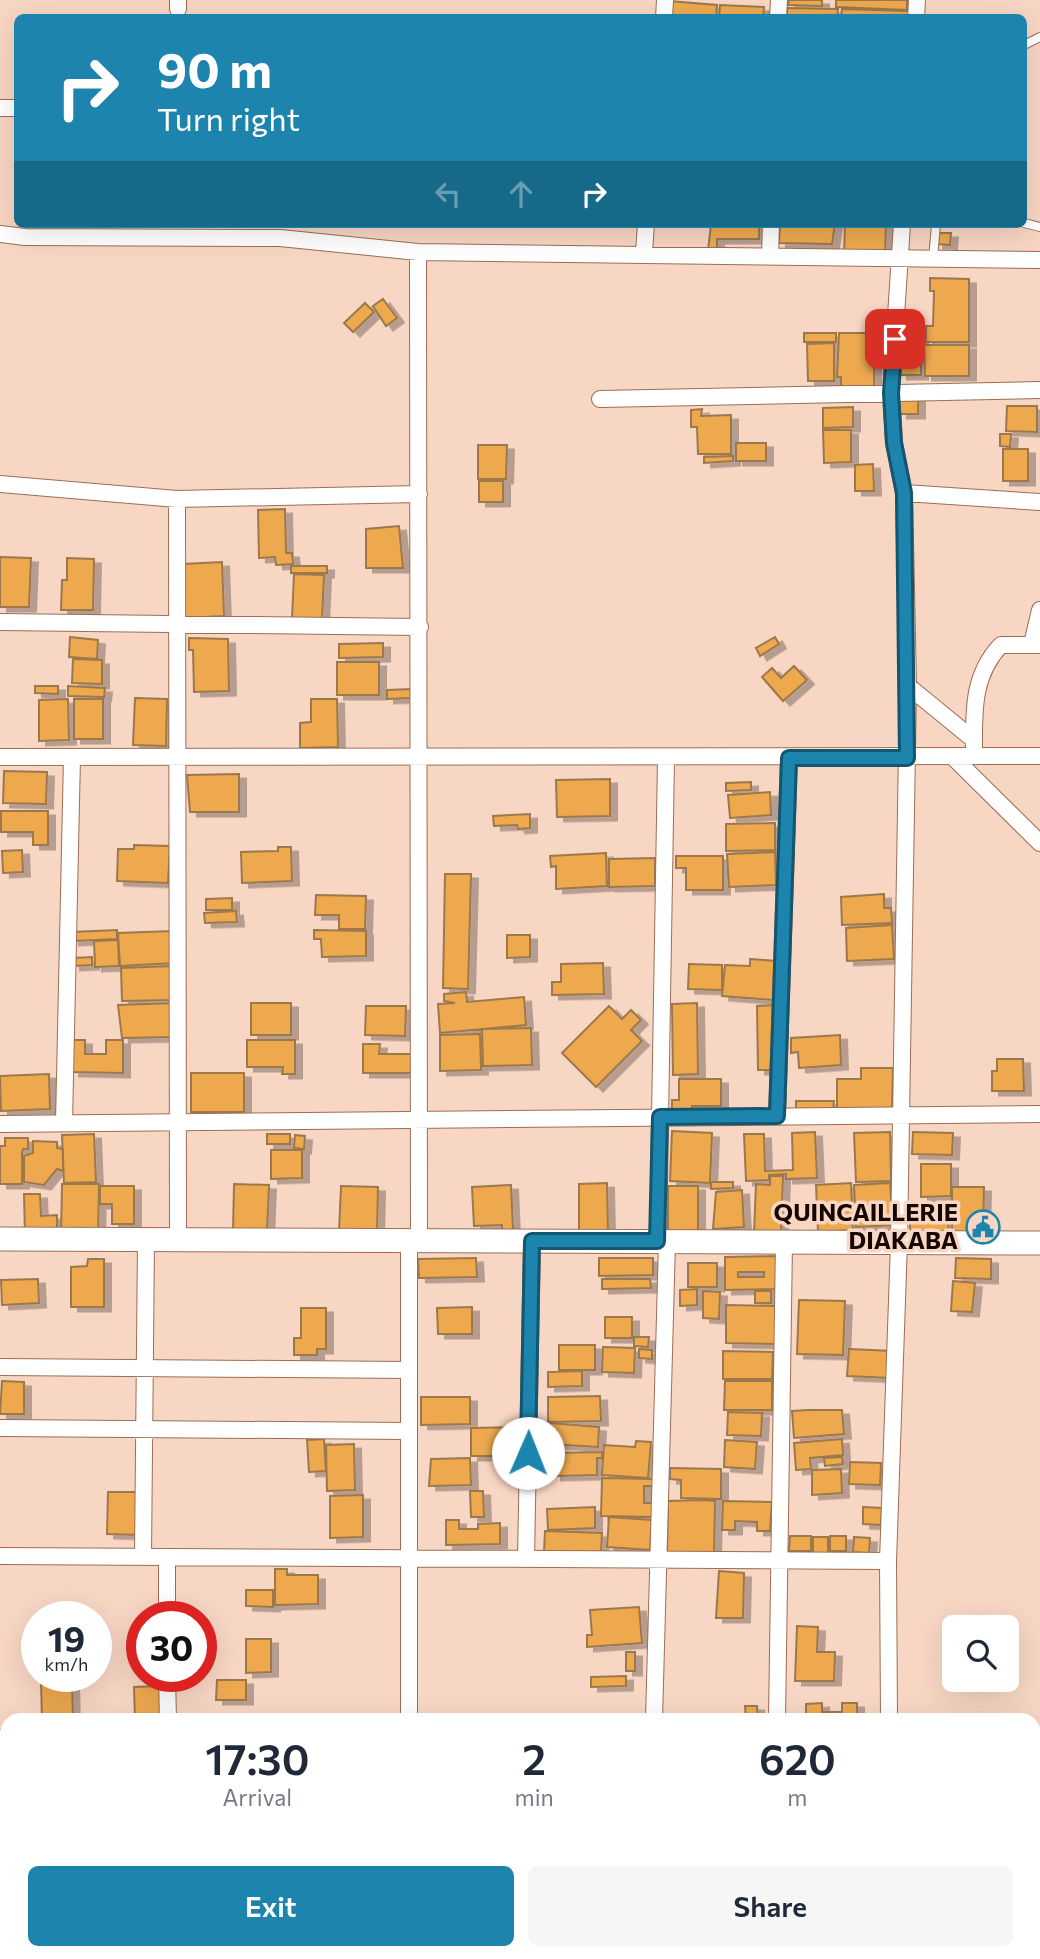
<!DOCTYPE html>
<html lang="en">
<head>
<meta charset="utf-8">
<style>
  :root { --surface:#fff; --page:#f6f6f7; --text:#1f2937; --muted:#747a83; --accent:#1d84ad }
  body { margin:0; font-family:Commissioner,sans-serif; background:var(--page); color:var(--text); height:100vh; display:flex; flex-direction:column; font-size:26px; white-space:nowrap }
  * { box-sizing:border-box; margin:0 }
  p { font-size:23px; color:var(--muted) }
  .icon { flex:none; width:38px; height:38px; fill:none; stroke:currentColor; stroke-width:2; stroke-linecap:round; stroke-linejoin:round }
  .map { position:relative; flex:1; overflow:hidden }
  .sheet { position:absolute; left:0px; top:1713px; width:1041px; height:247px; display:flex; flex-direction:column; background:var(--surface); border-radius:21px 21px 0 0; box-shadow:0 7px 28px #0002 }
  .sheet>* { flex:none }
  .top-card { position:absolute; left:14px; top:14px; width:1013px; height:214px; border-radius:10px; box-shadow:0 7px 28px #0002; background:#1d84ad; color:#fff; overflow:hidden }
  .controls { position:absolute; left:942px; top:1615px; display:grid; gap:14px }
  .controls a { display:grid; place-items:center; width:77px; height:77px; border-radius:10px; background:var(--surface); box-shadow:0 7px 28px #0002; font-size:35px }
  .speed { position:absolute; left:21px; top:1601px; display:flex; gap:14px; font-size:35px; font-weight:700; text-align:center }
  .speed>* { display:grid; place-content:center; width:91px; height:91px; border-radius:50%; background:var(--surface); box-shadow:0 7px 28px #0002; line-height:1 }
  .speed small { font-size:18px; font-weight:400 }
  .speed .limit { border:10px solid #d22; background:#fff; color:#111 }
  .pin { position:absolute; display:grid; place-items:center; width:60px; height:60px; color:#fff; margin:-30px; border-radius:14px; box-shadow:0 4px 10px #0006 }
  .me { position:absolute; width:77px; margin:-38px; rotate:1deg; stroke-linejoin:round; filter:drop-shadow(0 0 5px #0008) }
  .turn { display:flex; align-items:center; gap:24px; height:147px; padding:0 28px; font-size:32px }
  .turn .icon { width:91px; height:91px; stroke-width:2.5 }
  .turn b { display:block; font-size:49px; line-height:60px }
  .lanes { display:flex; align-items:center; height:66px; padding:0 28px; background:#0003; justify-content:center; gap:35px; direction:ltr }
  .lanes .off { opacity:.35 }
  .eta { display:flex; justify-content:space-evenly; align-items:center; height:119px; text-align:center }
  .eta b { font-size:42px; font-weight:600; line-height:49px }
  .cta { display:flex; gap:14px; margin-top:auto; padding:14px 28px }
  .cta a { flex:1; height:80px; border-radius:10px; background:var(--accent); color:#fff; font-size:28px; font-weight:600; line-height:80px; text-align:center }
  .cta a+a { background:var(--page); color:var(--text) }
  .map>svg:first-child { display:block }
</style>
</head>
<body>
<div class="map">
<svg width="1040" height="1959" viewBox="0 0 1040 1959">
  <defs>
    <filter id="shadow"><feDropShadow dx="7" dy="4.5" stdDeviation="0" flood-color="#0004"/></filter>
  </defs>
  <rect width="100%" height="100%" fill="#f8d6c4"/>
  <path fill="#eea950" stroke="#9c784c" stroke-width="2" fill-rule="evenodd" filter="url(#shadow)" d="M789,0H822V6L788,5Z
    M836,0H907V10L836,7Z
    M669,1L717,5L716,18H668Z
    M720,5L764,7L763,18H719Z
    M787,8L838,9L837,18H787Z
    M842,9L909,11V18H841Z
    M711,224H759V239H717V250H708Z
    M780,224H835L832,244L779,243Z
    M845,224H886L885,256L844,255Z
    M937,233H951L950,245L936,244Z
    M930,278L969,279V342H926V326H933L934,291H930Z
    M383,299L397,318L386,326L373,306Z
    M365,303L374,312L353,332L344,323Z
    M921,329V375H900L898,330Z
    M804,333H836V342H804Z
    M839,333H875L874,387H841V377H837Z
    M834,343V381H808L807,344Z
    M924,345H969V376H925Z
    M900,393L918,394V414H900Z
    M1007,406H1037V432L1006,431Z
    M853,407V427L823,428V408Z
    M702,409L701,416L731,415V454H698L697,427H691V410Z
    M823,430H851V462L824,463Z
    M1000,434H1011L1010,447L1000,446Z
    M736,443H766V461H736Z
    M478,445H507L506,479H478Z
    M1003,449H1028V481H1003Z
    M733,456V461L704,463V457Z
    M873,464L874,491H855V465Z
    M479,481H503V502H479Z
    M285,509L286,553H292L293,564L276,565L275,557L259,558L258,510Z
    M399,526L403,568H366V529Z
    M0,557L31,558L29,607H0Z
    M67,558L94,559L93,610H61L62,580H67Z
    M222,562L224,616L185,618L183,564Z
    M291,566H327V573H291Z
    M294,574L324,575L322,619L292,618Z
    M70,637L98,640L97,659L69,657Z
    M775,637L779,644L760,656L756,648Z
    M189,638L228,639L229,691L194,692L193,650H189Z
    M383,643V657L339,658V644Z
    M73,659L102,660V684L72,683Z
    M337,662H379V695H337Z
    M794,666L807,680L783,701L762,677L772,668L781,678Z
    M35,686H58V694L35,693Z
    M68,686L105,688L104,697L68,696Z
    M411,689V698L387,699V690Z
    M135,698L167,699L166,746L133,745Z
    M68,699L69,740L39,741V700Z
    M74,699H103V739H74Z
    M311,699H337L338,747L300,748V723L311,722Z
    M4,771L47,772L46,804L3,803Z
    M239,774V812H190L187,775Z
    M610,779V816L557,817L556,780Z
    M751,782V790L726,791V783Z
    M770,792L771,815L730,818L728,795Z
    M1,811H48V845H33V832H1Z
    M530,814V828L518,829L517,825L494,826L493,816Z
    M775,823V850L726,851V824Z
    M134,845L170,846L168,883L117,881L118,849H134Z
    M278,847H291L292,881L242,883L241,852L278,851Z
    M22,850L23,872L3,873L2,851Z
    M775,852L776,885L729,887L727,854Z
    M606,853L607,886L556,889V866L551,867L550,856Z
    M676,856H723V890H686V868H676Z
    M655,858V886L609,887V859Z
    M445,874H471L468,989L443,988Z
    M884,894V908H891L892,923L842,925L841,897Z
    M316,895L366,896L365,929H339V915H315Z
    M232,898V910H206V899Z
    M236,911L237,922L205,923L204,913Z
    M892,925L894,959L847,961L846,928Z
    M117,930V939L72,941V932Z
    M314,930L366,931V956L322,957L321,939H314Z
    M172,931L174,963L120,966L118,933Z
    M507,935H530V957L507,958Z
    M118,940L119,966L95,967L94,941Z
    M92,957V965L73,966V958Z
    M750,959L776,961L773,1000L722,996L725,965L750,966Z
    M603,963L604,994L552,995V982H561V964Z
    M689,964L722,965V990L688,989Z
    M172,966L173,1000L122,1001L121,968Z
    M466,992L467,1002L524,997L526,1025L440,1033L438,1004L455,1003L444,1001V994Z
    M174,1003L175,1037L122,1038L118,1005Z
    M251,1003H291V1035H251Z
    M697,1003L698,1074L673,1075L672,1004Z
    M774,1005L776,1070H758L757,1006Z
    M366,1006H406L405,1036L365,1035Z
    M609,1006L622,1019L631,1010L641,1020L631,1030L642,1041L596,1087L562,1053Z
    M531,1028L532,1065L483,1066L482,1029Z
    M480,1034L481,1070L440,1071V1035Z
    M840,1035L841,1065L799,1068L798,1052L791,1053V1038Z
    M73,1040H85V1054H106V1040H123V1073L72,1072Z
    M247,1040H295V1074H282L283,1067H247Z
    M363,1044H380L379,1054H417L416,1073H363Z
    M997,1059H1023L1024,1091H992V1071H997Z
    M861,1068H893L892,1109L837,1108V1079H861Z
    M191,1073H244V1112H191Z
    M49,1074L50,1109L1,1111L0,1076Z
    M679,1079H721V1106H692V1112H672V1100H679Z
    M796,1101H834L833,1110L796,1109Z
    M672,1131L712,1133L710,1183L670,1181Z
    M815,1132L817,1178L786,1179V1174L769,1175V1180L746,1181L744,1134H764L765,1171L793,1170L792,1133Z
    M890,1132L891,1181L856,1182L854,1133Z
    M913,1132L953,1133L952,1155L912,1154Z
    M94,1134L96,1182L64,1183L62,1135Z
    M267,1134H290V1144H267Z
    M295,1135L305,1136L304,1149L294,1148Z
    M5,1138H28V1149H23L22,1153V1184H0V1146H5Z
    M33,1141L57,1142V1148L63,1149V1171L57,1169L44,1185L24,1182V1156L33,1153Z
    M271,1150H302V1178L271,1179Z
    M921,1164H951V1196L921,1197Z
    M770,1176H783L781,1233H754L756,1184L770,1185Z
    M711,1182H733V1188L711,1189Z
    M607,1183L608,1232L579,1233V1184Z
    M851,1183L853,1230L818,1232L816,1185Z
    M890,1183L893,1225L856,1227L854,1185Z
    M62,1184H99L98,1236L61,1235Z
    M234,1184L269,1185L267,1231H233Z
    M511,1185L513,1231H502V1225L474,1226L472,1187Z
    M100,1186H134V1224H112V1204H100Z
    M341,1186L378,1187L377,1233L339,1232Z
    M668,1186H698V1233H668Z
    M952,1187H984L983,1233L952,1232Z
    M742,1190L744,1227L713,1229L716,1192Z
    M24,1194H40L41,1216L57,1215V1234L25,1235Z
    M910,1208H949L948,1236L910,1235Z
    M776,1256V1289L725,1290V1257ZM738,1272H764V1277H738Z
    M476,1258L477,1277L419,1278L418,1259Z
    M599,1258H653V1275L599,1276Z
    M956,1258L991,1259V1279L955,1278Z
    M88,1259H104V1307H71V1267L87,1266Z
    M688,1263H717V1287H688Z
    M38,1279L39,1303L2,1305L1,1280Z
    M602,1279H650L651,1288L602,1289Z
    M953,1281L975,1283L972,1312L951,1311Z
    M697,1289V1305L680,1306V1290Z
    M703,1291L720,1292L719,1319L703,1318Z
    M755,1291H771V1303H755Z
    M799,1300L845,1301L843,1355L797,1354Z
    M726,1305L775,1306V1344L726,1343Z
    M472,1307V1334H438L437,1308Z
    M301,1308H326V1349H317V1355H294V1338H301Z
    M605,1317H632V1338H605Z
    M634,1337H649L648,1347L634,1346Z
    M559,1345H595V1370H559Z
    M603,1347L635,1348L634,1373L602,1372Z
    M639,1349L652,1350V1359L639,1358Z
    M849,1349L893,1351L892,1378L847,1376Z
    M723,1351L773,1352L772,1379H723Z
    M582,1371V1386L548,1387V1372Z
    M2,1381L24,1382V1414H0Z
    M725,1381H772V1410H724Z
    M600,1396L601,1421L548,1422V1397Z
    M421,1397H470V1424L421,1425Z
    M809,1410H842L844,1434L794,1438L792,1411Z
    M728,1412L762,1413L761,1436L727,1435Z
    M550,1423L599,1427L598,1447L549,1444Z
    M521,1427L520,1456H471V1428Z
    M324,1439L326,1471L309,1472L307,1440Z
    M842,1439L843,1455L810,1458L811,1469L796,1470L794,1443Z
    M725,1440L757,1442L755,1469L724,1467Z
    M636,1441L651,1442L648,1478L602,1475L604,1445L635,1447Z
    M354,1444L355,1490L327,1491L326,1445Z
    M602,1452V1458H597V1475L554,1476V1459H548V1453Z
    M842,1457L843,1464L825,1466L824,1458Z
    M470,1458L471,1485L429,1486L431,1459Z
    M850,1462L881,1463L880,1485L849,1484Z
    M670,1468L721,1469V1499L681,1498V1480L670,1479Z
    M841,1469L842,1493L812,1495V1470Z
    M602,1478L653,1479V1486H644V1503H652V1517L601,1516Z
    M470,1491H483L484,1517H471Z
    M108,1492H140V1535L107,1534Z
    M363,1495V1537L330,1538V1496Z
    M703,1500L715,1501L714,1555L667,1554L668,1501Z
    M723,1501L772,1502L770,1531H757V1522L735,1521V1530H722Z
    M595,1507V1528L548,1530L547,1509Z
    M863,1507L882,1508L881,1525L863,1524Z
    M609,1517L652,1520L650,1550L607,1547Z
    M446,1520H459V1529H478V1524L500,1523V1544L446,1545Z
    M545,1531L602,1533L601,1554L544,1552Z
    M790,1536H811V1551H789Z
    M830,1536H846V1551H830Z
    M813,1537H828V1553H813Z
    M854,1537L870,1538L869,1553L853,1552Z
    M275,1569H287V1575H318V1604L275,1605Z
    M719,1571L744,1573L743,1618H716Z
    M246,1590H273V1607L246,1606Z
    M639,1607L642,1643L587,1647V1635H592L590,1610Z
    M797,1626L818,1627L817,1652H835L834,1681H795Z
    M246,1639H271V1672L246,1673Z
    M626,1652H635V1671H626Z
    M626,1676V1686L591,1687V1677Z
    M217,1680H246V1700H216Z
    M72,1681L73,1720H42L41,1682Z
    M160,1686L161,1720H135L134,1687Z
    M822,1703V1712H842V1703H857V1720H806V1704Z
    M745,1706H757L758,1720H746Z
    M512,1953H535V1959H508Z
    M539,1953H566V1959H539Z
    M867,1953H894L900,1955V1959H867Z"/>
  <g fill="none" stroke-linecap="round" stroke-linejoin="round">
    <defs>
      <path id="lane" d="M1024,45L1040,37
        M1024,223L1040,227
        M933,259L936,224"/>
      <path id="street" d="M178,0V9
        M664,18L665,0
        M778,18L779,0
        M916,18L917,0
        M0,108H18
        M0,234L25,237L280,238L418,252L1040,260
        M418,252L419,1241
        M644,252L646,224
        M770,256L771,224
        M600,399L1040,390
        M0,484L177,499L419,494
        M904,493L1040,502
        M177,499L178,1240
        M0,622L420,627
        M1032,644L1040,610
        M908,686L974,740
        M952,756L1040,843
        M974,756C974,715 971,676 1001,645H1040
        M0,757L1040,756
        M777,1116L789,758
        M64,1123L72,757
        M0,1124L1040,1114
        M409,1241V1720
        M658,1241L666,758
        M0,1367L409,1370
        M0,1428L409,1431
        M0,1556L888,1561
        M143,1557L146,1240
        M167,1557V1617
        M526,1559L532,1241
        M167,1676L168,1720
        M654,1720L667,1242
        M777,1720L784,1242
        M889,1720L888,1561L899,1242L908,686L904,493L894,443L891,393L902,224
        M0,1738H7
        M0,1852H7
        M1034,1866H1040
        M409,1953V1959
        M807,1953V1959
        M910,1953V1959
        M648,1959V1953"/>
      <path id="secondary" d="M0,1239L1040,1243"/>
    </defs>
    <use href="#lane" stroke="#9e6d51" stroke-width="10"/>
    <use href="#street" stroke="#9e6d51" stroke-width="18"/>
    <use href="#secondary" stroke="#9e6d51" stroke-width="25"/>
    <use href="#lane" stroke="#fff" stroke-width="8"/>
    <use href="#street" stroke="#fff" stroke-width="16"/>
    <use href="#secondary" stroke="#fff" stroke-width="23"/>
  </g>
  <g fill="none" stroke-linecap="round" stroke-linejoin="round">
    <defs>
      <path id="route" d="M528,1453L532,1241H657L660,1117L777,1116L789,758H907L904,493L894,443L891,393L895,339"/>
    </defs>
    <use href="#route" stroke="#135670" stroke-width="18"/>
    <use href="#route" stroke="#1d84ad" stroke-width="12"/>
  </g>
  <defs>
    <symbol id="civic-ring" viewBox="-11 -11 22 22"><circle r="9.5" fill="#f8d6c4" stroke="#1d84ad" stroke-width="1.5"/><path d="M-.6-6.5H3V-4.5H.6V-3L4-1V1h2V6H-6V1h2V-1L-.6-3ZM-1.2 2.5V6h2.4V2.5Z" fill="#1d84ad"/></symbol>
  </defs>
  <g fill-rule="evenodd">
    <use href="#civic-ring" x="964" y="1208" width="38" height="38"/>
  </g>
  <g text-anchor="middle" stroke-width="7" stroke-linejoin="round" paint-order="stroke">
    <g font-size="24" font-weight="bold" fill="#170600" stroke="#f8d6c4" text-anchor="end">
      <text x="958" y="1221">QUINCAILLERIE<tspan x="958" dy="28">DIAKABA</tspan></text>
    </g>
  </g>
</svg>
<div class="controls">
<a><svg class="icon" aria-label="search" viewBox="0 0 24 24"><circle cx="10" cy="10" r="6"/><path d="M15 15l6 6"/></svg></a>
</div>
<div class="speed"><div>19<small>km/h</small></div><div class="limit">30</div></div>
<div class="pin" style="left:895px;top:339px;background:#d93025"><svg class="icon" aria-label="arrive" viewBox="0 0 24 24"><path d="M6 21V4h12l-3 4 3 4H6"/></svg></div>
<svg class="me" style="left:528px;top:1453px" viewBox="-20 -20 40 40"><circle r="19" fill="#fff"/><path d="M0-13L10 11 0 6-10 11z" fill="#1d84ad"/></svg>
<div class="top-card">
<div class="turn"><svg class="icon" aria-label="right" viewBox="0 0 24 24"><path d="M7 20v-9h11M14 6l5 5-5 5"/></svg><div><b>90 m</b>Turn right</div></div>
<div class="lanes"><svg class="icon off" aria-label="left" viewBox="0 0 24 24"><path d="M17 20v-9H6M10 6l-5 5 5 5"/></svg><svg class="icon off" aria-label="ahead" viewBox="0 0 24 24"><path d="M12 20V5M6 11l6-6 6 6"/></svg><svg class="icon" aria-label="right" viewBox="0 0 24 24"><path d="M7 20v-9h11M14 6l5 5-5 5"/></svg></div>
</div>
<section class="sheet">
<div class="eta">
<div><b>17:30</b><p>Arrival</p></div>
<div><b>2</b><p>min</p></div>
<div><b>620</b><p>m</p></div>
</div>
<div class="cta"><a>Exit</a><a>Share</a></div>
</section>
</div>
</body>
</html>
